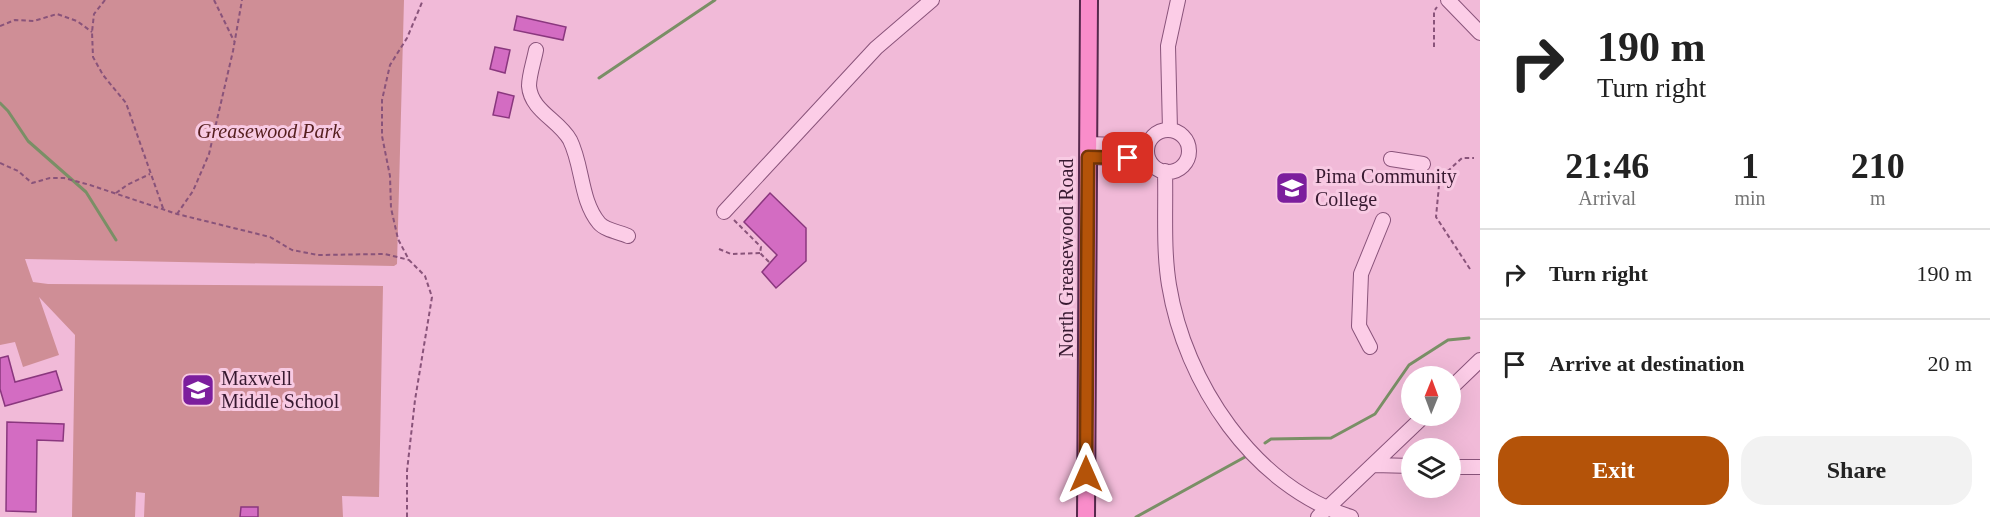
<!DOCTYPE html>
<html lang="en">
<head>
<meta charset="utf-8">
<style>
  :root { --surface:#fff; --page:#f2f2f2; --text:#222; --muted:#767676; --line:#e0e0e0; --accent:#b45309 }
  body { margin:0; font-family:Georgia,serif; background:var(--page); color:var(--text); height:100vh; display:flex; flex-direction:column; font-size:22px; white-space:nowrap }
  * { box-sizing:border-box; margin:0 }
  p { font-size:20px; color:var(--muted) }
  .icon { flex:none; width:33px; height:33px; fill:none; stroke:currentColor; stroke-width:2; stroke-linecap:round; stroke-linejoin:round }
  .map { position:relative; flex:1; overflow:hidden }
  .sheet { display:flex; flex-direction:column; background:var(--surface); width:510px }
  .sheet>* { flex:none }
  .banner { background:#fff; color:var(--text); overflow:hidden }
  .needle { width:39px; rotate:1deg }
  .buttons { position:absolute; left:1401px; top:366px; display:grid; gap:12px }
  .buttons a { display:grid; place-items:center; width:60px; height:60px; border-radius:50%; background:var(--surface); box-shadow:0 6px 24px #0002; font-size:30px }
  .pin { position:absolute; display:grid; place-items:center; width:51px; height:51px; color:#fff; margin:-26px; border-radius:12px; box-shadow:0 3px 9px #0006 }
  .me { position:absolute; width:66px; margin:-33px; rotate:0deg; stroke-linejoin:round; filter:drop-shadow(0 0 4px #0008) }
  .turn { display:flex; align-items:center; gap:21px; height:126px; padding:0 18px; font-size:27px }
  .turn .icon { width:78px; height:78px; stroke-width:2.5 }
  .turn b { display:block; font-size:42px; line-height:51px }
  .eta { display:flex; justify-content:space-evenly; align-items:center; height:102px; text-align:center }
  .eta b { font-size:36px; font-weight:800; line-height:42px }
  .action { display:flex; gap:12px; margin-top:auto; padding:12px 18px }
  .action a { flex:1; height:69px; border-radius:24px; background:var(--accent); color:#fff; font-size:24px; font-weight:800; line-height:69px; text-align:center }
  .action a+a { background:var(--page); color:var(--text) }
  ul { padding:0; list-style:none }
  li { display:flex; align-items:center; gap:18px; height:90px; padding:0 18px; border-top:2px solid var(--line) }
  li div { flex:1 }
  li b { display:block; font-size:22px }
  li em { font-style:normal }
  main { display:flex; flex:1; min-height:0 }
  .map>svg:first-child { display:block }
</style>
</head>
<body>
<main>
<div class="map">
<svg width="1480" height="517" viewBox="0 0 1480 517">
  <rect width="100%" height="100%" fill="#f1bad8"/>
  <path fill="#cf8e96" d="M0,0H404L397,264L394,266L25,259L33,282L48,284L383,286L379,497L342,496L343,517H144L145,493L136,492L135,517H72L75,335L39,297L59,355L23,367L15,342L0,345Z"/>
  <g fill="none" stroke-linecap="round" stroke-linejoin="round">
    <path stroke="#7a8f66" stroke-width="3" d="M599,78L715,0
      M0,103L8,111L28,141L86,192L116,240
      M1265,443L1271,439L1331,438L1375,414L1409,365L1448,340L1469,338
      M1136,517L1245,457"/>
  </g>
  <path fill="#d36cc2" stroke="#8a377e" stroke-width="1.5" d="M517,16L566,27L563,40L514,30Z
    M495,47L510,50L505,73L490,69Z
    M498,92L514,96L509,118L493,115Z
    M770,193L806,228V261L776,288L762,272L777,255L744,222Z
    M8,356L15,382L56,371L62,390L5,406L0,389V358Z
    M7,422L64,424L63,441L37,440L36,512L6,511Z
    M241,507H258V517H240Z"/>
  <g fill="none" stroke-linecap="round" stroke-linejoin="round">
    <defs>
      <path id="minor" d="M1448,0L1480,33
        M536,50C534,61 529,75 529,86C531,111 559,120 570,140C583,166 580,200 599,223C605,230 619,232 628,236
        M1170,130L1168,46L1178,0
        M1147 151a21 21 0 1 1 42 0a21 21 0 1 1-42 0Z
        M1088,144L1147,146
        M1088,157L1148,159
        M1391,159L1423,164
        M1165,171C1166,209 1163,248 1169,285C1185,383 1253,486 1351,517
        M724,212L876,48L932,0
        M1370,347L1359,326L1361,274L1383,220
        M1450,389L1480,360
        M1374,465L1412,466
        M1450,467H1480
        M1318,517L1424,416"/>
      <path id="major" d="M1086,517L1089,0"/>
    </defs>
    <use href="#minor" stroke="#89537a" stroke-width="16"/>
    <use href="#major" stroke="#56284c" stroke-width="20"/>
    <path stroke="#89537a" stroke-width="2" stroke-dasharray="4.5 3" stroke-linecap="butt" d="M105,0L94,14L92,32L93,57L103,75L126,103L164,211
      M214,0L234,41
      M0,26L15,20L34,21L57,14L77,21L92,32
      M1434,47V11L1437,7
      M0,163L18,171L32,183L50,178H64L90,185L177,214L270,237L292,250L318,255L385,254L409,260
      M116,193L127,185L150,174
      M177,214L193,191L209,154L233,51L242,0
      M734,220L761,247L760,253L769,262
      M719,249L731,254L760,253
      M1470,269L1436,217L1440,175L1449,170L1462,158H1474
      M407,517V471L415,400L432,297L425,276L409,260L398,239L391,208L390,176L382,136V100L390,65L407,38L423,0"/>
    <use href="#minor" stroke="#fccde7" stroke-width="14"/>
    <use href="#major" stroke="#f98dca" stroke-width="16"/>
  </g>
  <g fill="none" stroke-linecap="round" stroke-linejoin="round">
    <defs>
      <path id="route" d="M1086,474L1088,157L1128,158"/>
    </defs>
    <use href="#route" stroke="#753606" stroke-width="15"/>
    <use href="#route" stroke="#b45309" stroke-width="10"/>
  </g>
  <defs>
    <symbol id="university-square" viewBox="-11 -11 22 22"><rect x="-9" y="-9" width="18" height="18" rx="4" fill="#7c1e9d" stroke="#f8cae3"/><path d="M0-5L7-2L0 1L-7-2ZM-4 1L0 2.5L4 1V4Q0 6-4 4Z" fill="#fff"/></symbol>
    <symbol id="school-square" viewBox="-11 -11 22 22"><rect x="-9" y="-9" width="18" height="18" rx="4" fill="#7c1e9d" stroke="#f8cae3"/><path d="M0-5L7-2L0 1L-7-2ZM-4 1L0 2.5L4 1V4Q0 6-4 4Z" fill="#fff"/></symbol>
  </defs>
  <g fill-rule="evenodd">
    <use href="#university-square" x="1273" y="169" width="38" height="38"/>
    <use href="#school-square" x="179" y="371" width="38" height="38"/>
  </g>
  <g text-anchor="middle" stroke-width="6" stroke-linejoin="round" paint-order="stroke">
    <g font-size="20" font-style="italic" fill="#551e1e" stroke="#f8cae3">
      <text x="269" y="138">Greasewood Park</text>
    </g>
    <g font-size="20" fill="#371930" stroke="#f8cae3" text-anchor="start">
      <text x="1315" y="183">Pima Community<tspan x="1315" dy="23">College</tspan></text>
      <text x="221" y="385">Maxwell<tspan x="221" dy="23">Middle School</tspan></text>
    </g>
    <g font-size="20" fill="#371930" stroke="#f8cae3">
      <text transform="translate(1066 258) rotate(-90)" y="7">North Greasewood Road</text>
    </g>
  </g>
</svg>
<div class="buttons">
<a><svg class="needle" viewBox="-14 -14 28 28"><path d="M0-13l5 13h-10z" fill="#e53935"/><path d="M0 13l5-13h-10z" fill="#767676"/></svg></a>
<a><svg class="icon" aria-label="layers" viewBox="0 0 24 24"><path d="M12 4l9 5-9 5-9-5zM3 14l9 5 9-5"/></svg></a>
</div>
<div class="pin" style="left:1128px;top:158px;background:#d93025"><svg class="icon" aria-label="arrive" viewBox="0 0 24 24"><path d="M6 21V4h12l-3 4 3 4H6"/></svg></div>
<svg class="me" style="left:1086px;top:474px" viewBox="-20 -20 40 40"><path d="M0-17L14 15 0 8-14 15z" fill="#b45309" stroke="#fff" stroke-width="4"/></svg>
</div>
<section class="sheet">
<div class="banner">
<div class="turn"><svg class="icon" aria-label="right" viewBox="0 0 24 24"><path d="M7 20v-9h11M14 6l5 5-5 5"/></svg><div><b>190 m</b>Turn right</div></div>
</div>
<div class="eta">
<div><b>21:46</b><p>Arrival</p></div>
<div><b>1</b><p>min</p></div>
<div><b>210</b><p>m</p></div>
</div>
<ul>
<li><svg class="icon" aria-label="right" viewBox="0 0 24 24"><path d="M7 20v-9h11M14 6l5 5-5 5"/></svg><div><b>Turn right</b></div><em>190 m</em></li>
<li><svg class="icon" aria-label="arrive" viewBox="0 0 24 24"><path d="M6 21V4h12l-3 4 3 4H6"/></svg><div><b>Arrive at destination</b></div><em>20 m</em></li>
</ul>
<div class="action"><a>Exit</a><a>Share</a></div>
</section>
</main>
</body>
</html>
